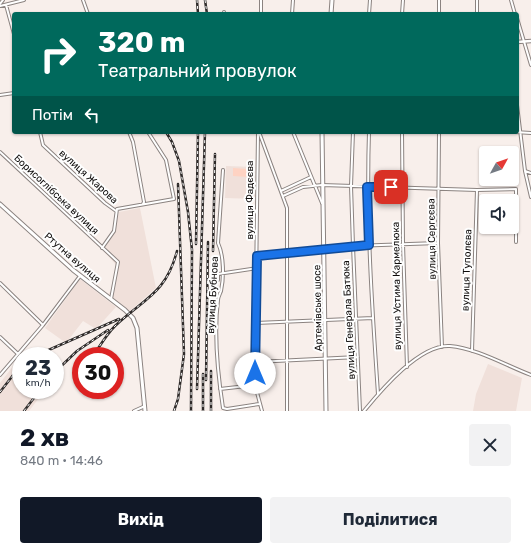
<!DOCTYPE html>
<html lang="uk">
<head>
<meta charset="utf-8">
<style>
  :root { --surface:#fff; --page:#f2f2f3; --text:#1f2937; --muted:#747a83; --accent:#111827 }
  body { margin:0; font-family:Rubik,sans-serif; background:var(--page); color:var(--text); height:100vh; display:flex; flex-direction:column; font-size:15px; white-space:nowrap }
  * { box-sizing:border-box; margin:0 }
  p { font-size:13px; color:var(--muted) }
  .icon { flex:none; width:22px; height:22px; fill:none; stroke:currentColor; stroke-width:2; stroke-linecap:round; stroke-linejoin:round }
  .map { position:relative; height:411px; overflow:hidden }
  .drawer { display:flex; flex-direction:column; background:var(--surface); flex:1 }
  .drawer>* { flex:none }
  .top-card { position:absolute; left:12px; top:12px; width:507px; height:122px; border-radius:4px; box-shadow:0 1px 3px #0004; background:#00695c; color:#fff; overflow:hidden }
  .needle { width:26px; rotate:50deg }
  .fabs { position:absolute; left:479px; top:146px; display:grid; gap:8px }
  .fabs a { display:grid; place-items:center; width:40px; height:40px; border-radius:4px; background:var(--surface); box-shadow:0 1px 3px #0004; font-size:20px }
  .speed { position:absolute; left:12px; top:347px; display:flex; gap:8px; font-size:20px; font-weight:700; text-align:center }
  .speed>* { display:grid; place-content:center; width:52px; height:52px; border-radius:50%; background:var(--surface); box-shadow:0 1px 3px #0004; line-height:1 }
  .speed small { font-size:10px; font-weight:400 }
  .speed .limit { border:6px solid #d22; background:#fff; color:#111 }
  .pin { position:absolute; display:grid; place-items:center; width:34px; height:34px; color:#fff; margin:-17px; border-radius:8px; box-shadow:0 2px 6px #0006 }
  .me { position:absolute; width:44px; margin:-22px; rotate:0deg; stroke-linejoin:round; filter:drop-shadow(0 0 3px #0008) }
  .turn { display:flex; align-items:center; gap:14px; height:84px; padding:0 20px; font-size:18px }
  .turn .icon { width:52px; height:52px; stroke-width:2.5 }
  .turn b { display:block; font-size:28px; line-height:34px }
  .then { display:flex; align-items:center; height:38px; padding:0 20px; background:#0003; gap:8px; font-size:15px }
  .round { display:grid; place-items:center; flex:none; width:42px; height:42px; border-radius:4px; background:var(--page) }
  .summary { display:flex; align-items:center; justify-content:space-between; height:68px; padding:0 20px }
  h1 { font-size:24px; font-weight:700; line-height:30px; color:var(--accent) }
  .cta { display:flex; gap:8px; margin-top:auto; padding:8px 20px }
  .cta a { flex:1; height:46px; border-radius:4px; background:var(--accent); color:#fff; font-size:16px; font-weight:700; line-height:46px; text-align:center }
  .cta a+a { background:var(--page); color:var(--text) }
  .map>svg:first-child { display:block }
</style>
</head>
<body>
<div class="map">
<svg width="531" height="411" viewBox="0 0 531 411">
  <rect width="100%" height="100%" fill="#f8efeb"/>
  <path fill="#f0e0da" d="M226,166L255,167V199L225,198Z
    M140,208L156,288L130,311L108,294L115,287L116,265L103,250L114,233L119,212Z
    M80,279L116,307L96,329L83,321L66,343L45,328Z
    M21,356V390H45L29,411H0V383Z
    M488,364L522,378L516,411H473L476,394Z"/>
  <path fill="#fed3c3" d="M233,168L248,169V177L233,176Z"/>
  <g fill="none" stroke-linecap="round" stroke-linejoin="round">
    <defs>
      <path id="minor" d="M83,0L88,14
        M511,0L515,14
        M0,4L3,0
        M6,5L14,34
        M0,6L24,0
        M224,12V14
        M261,14V0
        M292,14L293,0
        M369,14L370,0
        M402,14L403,0
        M439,14V0
        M477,14V0
        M517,18L531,65
        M0,95L14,93
        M517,105L525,171L531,197
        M40,132L43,145L105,203L116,211
        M129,132L133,142L144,202L143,204
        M259,132L287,208V411
        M293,132L322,203
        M353,132L351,186L353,246L360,411
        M369,132C366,220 372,307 378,394
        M402,132L403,244L407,367
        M439,132L438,243L442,347
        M515,132L531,133
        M258,133L255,362V385L262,411
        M0,152L118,262L111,299
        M223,170L218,243C224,256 224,277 221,291C220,294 218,297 218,300C214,332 218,376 223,408L227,409L259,404
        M525,171L531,173
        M281,191L311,177
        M283,196L303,187L322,185L477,190L516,189V242
        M102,248L114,231L117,209L174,199L166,160L148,132
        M257,256L353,246L438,243
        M218,280V274L257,268
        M0,283L43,325
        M256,323L373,318
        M0,337L18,354
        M472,351L477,190
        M255,362L358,357
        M0,375L43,325L80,276
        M220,389L255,385
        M134,411L145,406
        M364,411C382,389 420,344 450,346C476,348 507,366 531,375"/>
      <path id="tertiary" d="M517,42L531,41"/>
      <path id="secondary" d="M331,14L332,0
        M322,132L326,411
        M0,204L73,270L125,310L133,318L137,328L145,411"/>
    </defs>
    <use href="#minor" stroke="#8b8380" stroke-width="4"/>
    <use href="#tertiary" stroke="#8b8380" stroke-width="4.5"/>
    <use href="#secondary" stroke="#8b8380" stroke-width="5"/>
    <use href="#minor" stroke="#fff" stroke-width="2"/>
    <use href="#tertiary" stroke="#fff" stroke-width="2.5"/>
    <use href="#secondary" stroke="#fff" stroke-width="3"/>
    <defs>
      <path id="rail" d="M197,0L198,14
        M205,0L207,14
        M166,132L172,142L179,161L188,212L192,250L191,411
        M196,244L198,132
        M213,251L215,154
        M35,356L119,319
        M93,356C100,346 106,335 115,326C143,299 166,294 177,251
        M55,372L77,351L108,330
        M203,374V411
        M206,380L208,242
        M197,389L205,132
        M0,392L21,365
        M24,411L40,390
        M174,411L178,399L184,354L178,184
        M211,411V371"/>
    </defs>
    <use href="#rail" stroke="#2e2a29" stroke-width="2.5"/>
    <use href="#rail" stroke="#fefefe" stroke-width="1" stroke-dasharray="3" stroke-linecap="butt"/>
  </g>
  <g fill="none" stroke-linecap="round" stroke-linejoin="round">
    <defs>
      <path id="route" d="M255,373L257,256L369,245L367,187H391"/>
    </defs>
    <use href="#route" stroke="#114b97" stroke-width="10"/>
    <use href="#route" stroke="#1a73e8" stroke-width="7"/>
  </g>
  <g text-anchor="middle" stroke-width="4" stroke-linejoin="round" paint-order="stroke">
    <g font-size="10" fill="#0e0b0a" stroke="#fefefe">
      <text transform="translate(89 176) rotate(42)" y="4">вулиця Жарова</text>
      <text transform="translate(57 194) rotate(43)" y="4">Борисоглібська вулиця</text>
      <text transform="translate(249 200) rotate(-90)" y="4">вулиця Фадєєва</text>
      <text transform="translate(431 239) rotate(-91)" y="4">вулиця Сергєєва</text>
      <text transform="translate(73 257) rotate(41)" y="4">Ртутна вулиця</text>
      <text transform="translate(466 270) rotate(-88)" y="4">вулиця Туполєва</text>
      <text transform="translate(396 286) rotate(-91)" y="4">вулиця Устима Кармелюка</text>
      <text transform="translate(212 295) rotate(-87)" y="4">вулиця Бубнова</text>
      <text transform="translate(317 308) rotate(-91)" y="4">Артемівське шосе</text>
      <text transform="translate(348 320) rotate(-93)" y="4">вулиця Генерала Батюка</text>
    </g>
  </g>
</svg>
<div class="fabs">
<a><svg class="needle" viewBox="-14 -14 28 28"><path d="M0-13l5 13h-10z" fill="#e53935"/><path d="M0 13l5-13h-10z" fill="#747a83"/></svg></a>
<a><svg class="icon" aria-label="sound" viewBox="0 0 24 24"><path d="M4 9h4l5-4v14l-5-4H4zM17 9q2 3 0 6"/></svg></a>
</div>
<div class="speed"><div>23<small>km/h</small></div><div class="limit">30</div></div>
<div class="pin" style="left:391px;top:187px;background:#d93025"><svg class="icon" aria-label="arrive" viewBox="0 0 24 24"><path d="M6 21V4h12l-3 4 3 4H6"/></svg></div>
<svg class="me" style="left:255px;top:373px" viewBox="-20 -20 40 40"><circle r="19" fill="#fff"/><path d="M0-13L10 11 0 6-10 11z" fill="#1a73e8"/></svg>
<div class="top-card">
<div class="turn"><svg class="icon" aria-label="right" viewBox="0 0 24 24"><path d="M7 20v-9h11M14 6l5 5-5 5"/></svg><div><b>320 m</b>Театральний провулок</div></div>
<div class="then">Потім<svg class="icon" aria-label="left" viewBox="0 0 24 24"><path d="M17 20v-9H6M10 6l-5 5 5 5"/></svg></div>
</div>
</div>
<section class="drawer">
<div class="summary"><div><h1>2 хв</h1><p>840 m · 14:46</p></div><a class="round"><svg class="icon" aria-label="close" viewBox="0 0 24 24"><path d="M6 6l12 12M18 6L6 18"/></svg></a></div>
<div class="cta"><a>Вихід</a><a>Поділитися</a></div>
</section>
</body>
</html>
